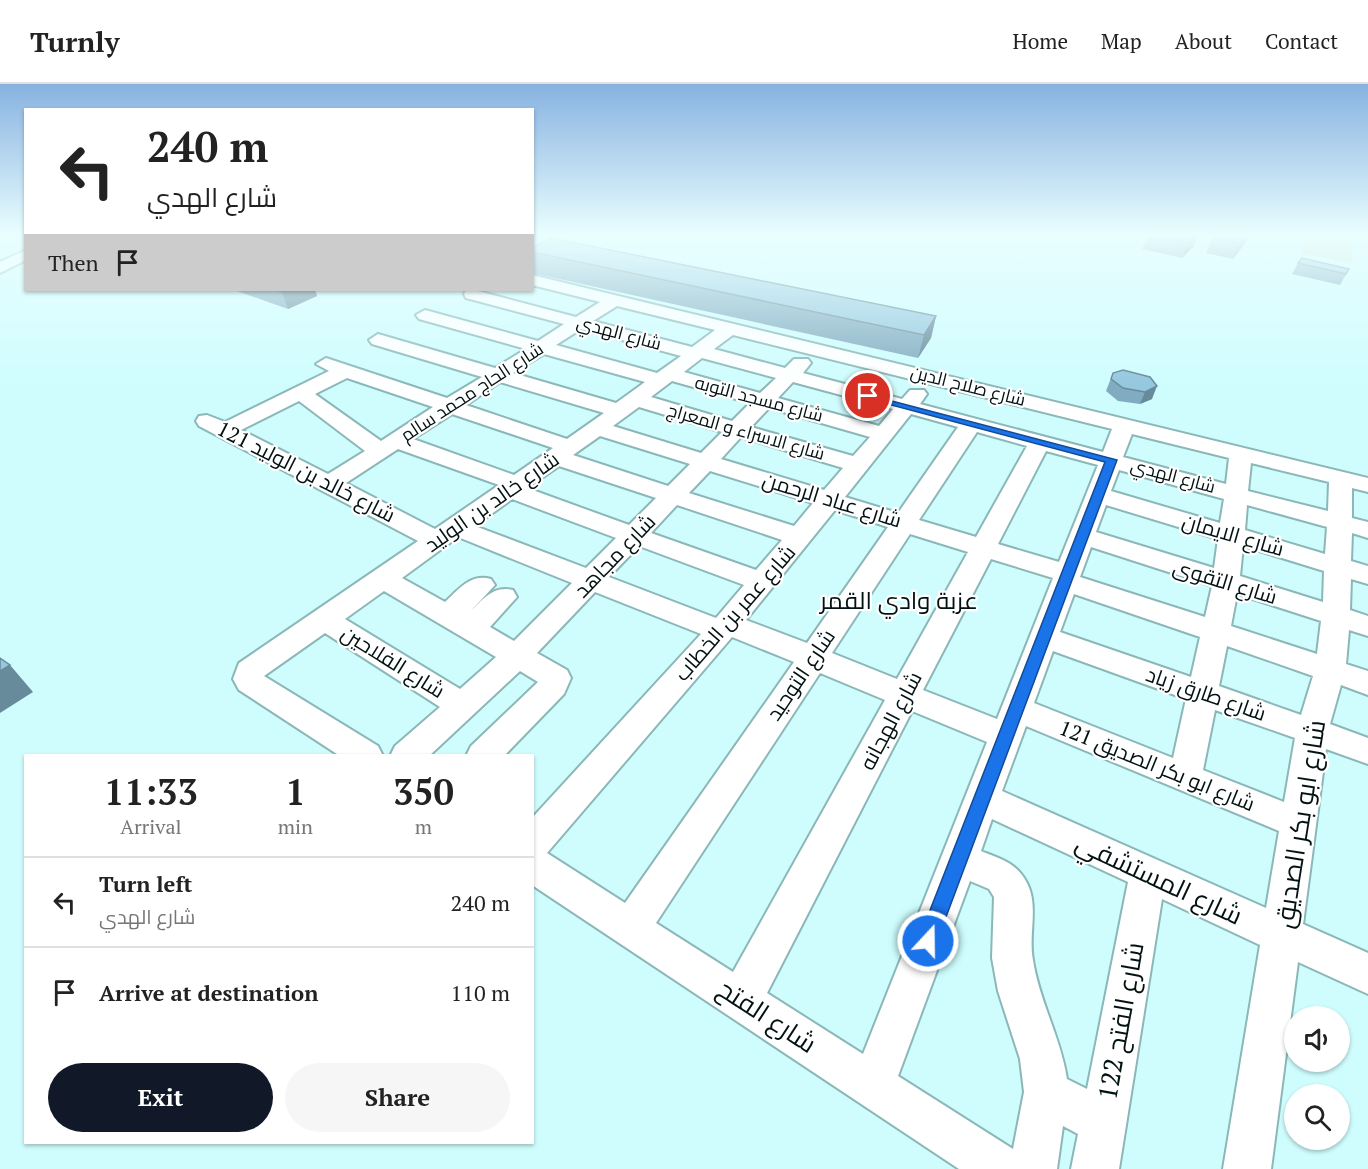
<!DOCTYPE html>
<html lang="en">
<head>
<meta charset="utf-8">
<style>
  :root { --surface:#fff; --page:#f6f6f6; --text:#222; --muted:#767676; --line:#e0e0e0; --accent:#111827 }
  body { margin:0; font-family:"PT Serif",Cairo,serif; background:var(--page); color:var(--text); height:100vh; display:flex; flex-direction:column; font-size:22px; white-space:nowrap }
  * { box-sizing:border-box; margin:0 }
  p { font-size:20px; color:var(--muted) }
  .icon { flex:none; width:33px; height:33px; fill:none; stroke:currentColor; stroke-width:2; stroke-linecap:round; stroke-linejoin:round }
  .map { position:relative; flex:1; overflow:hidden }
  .drawer { position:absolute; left:24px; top:670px; width:510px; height:390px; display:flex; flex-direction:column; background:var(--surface); border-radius:0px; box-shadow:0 2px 4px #0004 }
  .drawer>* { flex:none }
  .guide { position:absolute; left:24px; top:24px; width:510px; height:183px; border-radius:0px; box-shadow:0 2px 4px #0004; background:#fff; color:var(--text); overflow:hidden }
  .buttons { position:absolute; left:1284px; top:922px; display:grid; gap:12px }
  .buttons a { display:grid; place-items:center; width:66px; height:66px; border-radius:50%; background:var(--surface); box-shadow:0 2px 4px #0004; font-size:30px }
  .pin { position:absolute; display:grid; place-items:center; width:51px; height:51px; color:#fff; margin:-26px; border:3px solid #fff; border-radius:50%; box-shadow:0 2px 6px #0007 }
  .me { position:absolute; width:66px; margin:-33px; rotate:21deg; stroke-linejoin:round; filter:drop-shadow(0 0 4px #0008) }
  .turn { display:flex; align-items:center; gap:21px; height:126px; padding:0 24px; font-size:27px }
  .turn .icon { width:78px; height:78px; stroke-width:2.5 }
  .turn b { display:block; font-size:42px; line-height:51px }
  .then { display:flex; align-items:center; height:57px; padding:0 24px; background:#0003; gap:12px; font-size:22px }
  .eta { display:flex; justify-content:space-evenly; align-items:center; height:102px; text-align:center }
  .eta b { font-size:36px; font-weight:700; line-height:42px }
  .cta { display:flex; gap:12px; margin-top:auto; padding:12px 24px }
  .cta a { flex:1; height:69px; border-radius:36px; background:var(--accent); color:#fff; font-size:24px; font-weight:700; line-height:69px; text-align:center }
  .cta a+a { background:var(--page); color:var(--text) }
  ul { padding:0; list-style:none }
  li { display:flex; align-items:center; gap:18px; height:90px; padding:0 24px; border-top:2px solid var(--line) }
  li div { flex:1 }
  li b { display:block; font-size:22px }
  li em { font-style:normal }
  header { display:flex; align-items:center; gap:36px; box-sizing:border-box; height:84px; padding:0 30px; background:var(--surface); border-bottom:2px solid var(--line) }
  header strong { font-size:28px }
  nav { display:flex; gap:33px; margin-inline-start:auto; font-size:21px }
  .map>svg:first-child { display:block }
</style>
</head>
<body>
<header>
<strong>Turnly</strong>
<nav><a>Home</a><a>Map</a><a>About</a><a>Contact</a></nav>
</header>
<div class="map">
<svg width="1368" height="1085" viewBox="0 0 1368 1085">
  <rect width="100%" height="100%" fill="#cffdfe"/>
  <path fill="#d0e6c4" d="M1304,149H1351L1352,179L1302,170Z"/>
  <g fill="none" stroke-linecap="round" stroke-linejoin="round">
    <defs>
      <path id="minor" d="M26,166V176L0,189V178Z
        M532,191L1368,394V408L1352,404V434L1368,438V454L1352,449L1351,477L1368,482V500L1351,495L1350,526L1368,532V552L1349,546L1346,580L1368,587V611L1341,601L1330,640L1368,654V680L1326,665L1303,840L1368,869V910L1298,878L1271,1085H1223L1260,861L1162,815L1119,1085H1071L1078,1050L1063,1042L1057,1085H959L532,801V734L701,550L595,508L537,569L567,586L571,594L564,610L504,672H466L471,662L538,598L520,587L429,672H390L395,662L440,623L325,549L264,592L378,662L383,672H340L239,606L233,595L239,579L418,457L199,342L196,337L199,332L207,331L225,338L329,287L316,280L326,274L447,314L482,293L372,260L369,256L378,250L495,284L526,265L419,235L416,231L425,226L538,257L564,240L466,214L464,210L466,206H474L576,233L600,218L532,201ZM617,222L715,246L692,263L593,237ZM581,245L681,272L657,289L556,261ZM733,251L1112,345L1103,368L920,320L927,310L924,306H910L902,315L803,289L811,279L808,275H794L785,284L714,265ZM544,270L645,298L616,319L513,289ZM702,274L776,294L760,309L684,288ZM347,294L433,323L381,357L315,310ZM672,297L750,319L732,337L651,313ZM500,298L604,329L567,355L466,321ZM793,298L893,325L879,342L778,314ZM299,317L365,367L328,390L241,346ZM639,323L722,348L701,369L613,342ZM769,324L870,353L853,372L751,343ZM452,330L553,364L514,391L413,355ZM911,330L958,343L898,429L845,413ZM977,348L1027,362L976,453L919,436ZM1132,350L1229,374L1226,400L1123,373ZM600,352L690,380L668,402L573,371ZM741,353L843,384L824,406L721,375ZM398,365L499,401L435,445L346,399ZM1046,367L1098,381L1059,478L998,460ZM1251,379L1329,398L1328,427L1248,407ZM559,382L656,414L629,441L527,404ZM1119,386L1224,415L1220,439L1111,407ZM710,387L813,419L794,442L689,409ZM512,415L616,454L586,484L475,442ZM677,421L782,456L756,486L651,449ZM1106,421L1218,455L1214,484L1096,448ZM1247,421L1327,443L1325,470L1245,446ZM835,426L888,443L807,559L746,536ZM910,450L968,468L897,595L832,569ZM458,453L572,499L514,557L490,543L517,513L513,506C492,501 482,517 468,530L495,501L491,495C471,489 459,505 445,518L402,494ZM639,462L744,501L716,534L609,493ZM1243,462L1324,487L1323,518L1240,492ZM1091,463L1212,502L1205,533L1080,493ZM991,475L1053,494L997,635L923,606ZM384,507L496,573L460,605L345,535ZM1074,510L1200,553L1191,593L1060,548ZM1237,510L1321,537L1317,570L1231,542ZM732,553L794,578L625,819L547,769ZM1227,562L1313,592L1301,631L1219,602ZM1053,567L1186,615L1173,674L1034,619ZM820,589L885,616L733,888L656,839ZM1215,626L1295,654L1284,718L1203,686ZM912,627L987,658L863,970L767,909ZM1026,642L1279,747L1266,824L1002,707ZM992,735L1128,798L1087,1005L1067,995C1061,954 1039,917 1033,876C1028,851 1039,822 1027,799C1017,779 1001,775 981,767ZM970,797L989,805L994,813L992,874L998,907L1020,975L1024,1008L1013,1065L898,992Z"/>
    </defs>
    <use href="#minor" stroke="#8bb7b8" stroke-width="4"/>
    <use href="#minor" fill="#fff" fill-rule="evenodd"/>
  </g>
  <path fill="#80abc0" d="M1150,149H1199L1193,163L1182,174L1142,165Z
    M1217,149H1251L1246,158L1233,175L1206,169L1213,153Z
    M532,164L936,232L931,254L918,274L532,189Z
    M1298,179L1349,185L1340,201L1292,190Z
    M236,206H315L317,212L288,225L237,207Z
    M1123,286L1152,315L1140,320L1118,317L1106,307L1113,289Z"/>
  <path fill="#688b9c" d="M1198,149H1199L1193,163L1182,174L1188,159Z
    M1249,149H1251L1246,158L1233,175L1240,159Z
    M288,206H315L317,212L288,225L282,208Z
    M936,232L931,254L918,274L924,251Z
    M1157,302L1152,315L1140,320L1145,308Z
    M10,581L33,608L0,629V587Z"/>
  <path fill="#95c7df" stroke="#688b9c" stroke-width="1.5" d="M1150,149H1198L1188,159L1148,150Z
    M1217,149H1249L1240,159L1213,153Z
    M551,154L936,232L924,251L532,168V164Z
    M1302,174L1349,185L1346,190L1298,179Z
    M274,206H288L282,208Z
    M1123,286L1150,293L1157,302L1145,308L1123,304L1111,295L1113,289Z
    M0,574L10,581L0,587Z"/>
  <linearGradient id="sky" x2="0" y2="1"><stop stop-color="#87b2e0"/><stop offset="0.5" stop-color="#e9feff"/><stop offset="1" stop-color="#e9feff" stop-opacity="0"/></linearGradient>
  <rect width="1368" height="301" fill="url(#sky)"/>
  <path fill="#1a73e8" stroke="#114b97" stroke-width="1.5" d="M865,310L1117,376L937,857L934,864L928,867L921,864L918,857L1105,378L865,314Z"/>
  <g text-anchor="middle" stroke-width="4.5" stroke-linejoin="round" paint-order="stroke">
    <g font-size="18" fill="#021111" stroke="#fff">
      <text transform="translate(619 249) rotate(15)" y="6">شارع الهدي</text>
      <text transform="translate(968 302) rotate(14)" y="6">شارع صلاح الدين</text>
      <text transform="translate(472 308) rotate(-33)" y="6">شارع الحاج محمد سالم</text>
      <text transform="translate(759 315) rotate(15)" y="6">شارع مسجد التوبه</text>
      <text transform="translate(746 348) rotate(16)" y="6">شارع الاسراء و المعراج</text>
      <text transform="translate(1173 392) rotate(15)" y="6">شارع الهدي</text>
    </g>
    <g font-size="21" fill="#021111" stroke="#fff">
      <text transform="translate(306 388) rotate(27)" y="7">شارع خالد بن الوليد 121</text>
      <text transform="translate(832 416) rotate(17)" y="7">شارع عباد الرحمن</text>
      <text transform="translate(492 418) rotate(-35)" y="7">شارع خالد بن الوليد</text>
      <text transform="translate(1233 451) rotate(16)" y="7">شارع الايمان</text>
      <text transform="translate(615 472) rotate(-46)" y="7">شارع مجاهد</text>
      <text transform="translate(1225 498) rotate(17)" y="7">شارع التقوى</text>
      <text transform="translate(735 529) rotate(-49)" y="7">شارع عمر بن الخطاب</text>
      <text transform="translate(393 578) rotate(32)" y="7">شارع الفلاحين</text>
      <text transform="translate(801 591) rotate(-56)" y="7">شارع التوحيد</text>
      <text transform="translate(1206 610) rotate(19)" y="7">شارع طارق زياد</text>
      <text transform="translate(891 637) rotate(-62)" y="7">شارع الهجانه</text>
      <text transform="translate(1157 682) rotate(22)" y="7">شارع ابو بكر الصديق 121</text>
    </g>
    <g font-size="24" fill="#021111" stroke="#fff">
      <text x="899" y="525">عزبة وادي القمر</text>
    </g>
    <g font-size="26" fill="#021111" stroke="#fff">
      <text transform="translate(1300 740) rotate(-81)" y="9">شارع ابو بكر الصديق</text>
      <text transform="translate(1159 795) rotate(25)" y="9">شارع المستشفي</text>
      <text transform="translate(767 932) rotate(33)" y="9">شارع الفتح</text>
      <text transform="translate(1121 937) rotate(-80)" y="9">شارع الفتح 122</text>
    </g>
  </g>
</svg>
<div class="buttons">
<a><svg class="icon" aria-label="sound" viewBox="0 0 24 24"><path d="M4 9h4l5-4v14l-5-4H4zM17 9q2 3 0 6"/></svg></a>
<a><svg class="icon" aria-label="search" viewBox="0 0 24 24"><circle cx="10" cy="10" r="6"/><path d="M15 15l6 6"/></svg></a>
</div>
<div class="pin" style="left:868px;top:312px;background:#d93025"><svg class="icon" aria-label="arrive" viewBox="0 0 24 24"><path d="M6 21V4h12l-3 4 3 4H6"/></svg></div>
<svg class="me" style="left:928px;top:857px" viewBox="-20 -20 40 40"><circle r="17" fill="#1a73e8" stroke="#fff" stroke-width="3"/><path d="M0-11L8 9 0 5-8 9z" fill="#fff"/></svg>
<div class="guide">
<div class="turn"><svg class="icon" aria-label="left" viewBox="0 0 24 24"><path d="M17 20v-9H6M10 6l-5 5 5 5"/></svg><div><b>240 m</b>شارع الهدي</div></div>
<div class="then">Then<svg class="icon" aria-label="arrive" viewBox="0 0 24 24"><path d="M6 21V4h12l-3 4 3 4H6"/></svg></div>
</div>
<section class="drawer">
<div class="eta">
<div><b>11:33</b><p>Arrival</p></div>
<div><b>1</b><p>min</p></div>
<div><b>350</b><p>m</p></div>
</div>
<ul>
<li><svg class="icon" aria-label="left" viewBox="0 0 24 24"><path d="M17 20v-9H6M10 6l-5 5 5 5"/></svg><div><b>Turn left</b><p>شارع الهدي</p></div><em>240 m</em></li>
<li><svg class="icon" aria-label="arrive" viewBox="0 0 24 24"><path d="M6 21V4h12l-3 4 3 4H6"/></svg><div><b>Arrive at destination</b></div><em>110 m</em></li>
</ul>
<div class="cta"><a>Exit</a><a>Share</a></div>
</section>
</div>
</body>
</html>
